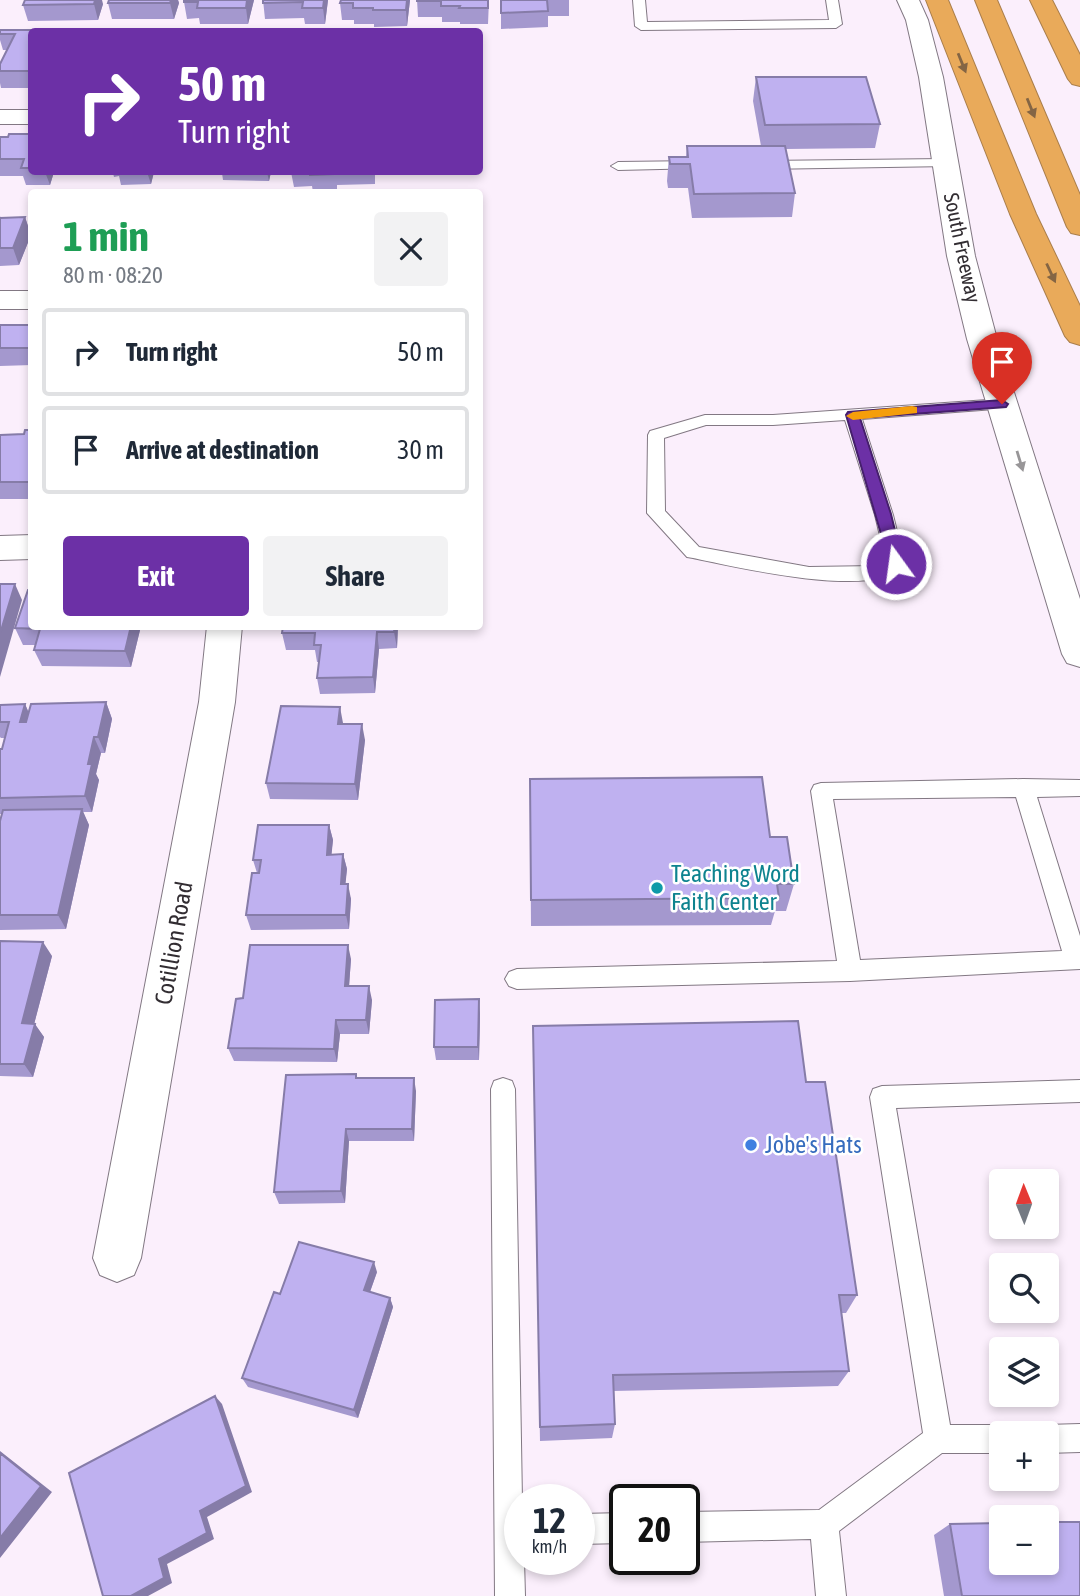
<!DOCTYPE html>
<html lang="en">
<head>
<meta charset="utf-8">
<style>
  :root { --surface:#fff; --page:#f2f2f3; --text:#1f2937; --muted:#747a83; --line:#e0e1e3; --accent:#6c30a6 }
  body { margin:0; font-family:"Asap Condensed",sans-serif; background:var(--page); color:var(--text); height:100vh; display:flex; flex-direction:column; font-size:26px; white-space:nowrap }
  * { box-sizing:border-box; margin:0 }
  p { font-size:23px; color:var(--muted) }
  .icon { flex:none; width:38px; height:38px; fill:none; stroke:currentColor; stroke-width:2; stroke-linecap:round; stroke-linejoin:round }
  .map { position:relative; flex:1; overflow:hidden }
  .side { position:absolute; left:28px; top:189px; width:455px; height:441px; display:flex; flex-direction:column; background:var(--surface); border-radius:7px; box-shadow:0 4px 10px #0003 }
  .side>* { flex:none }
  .banner { position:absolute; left:28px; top:28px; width:455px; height:147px; border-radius:7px; box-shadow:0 4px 10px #0003; background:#6c30a6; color:#fff; overflow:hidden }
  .needle { width:46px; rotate:359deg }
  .tools { position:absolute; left:989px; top:1169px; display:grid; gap:14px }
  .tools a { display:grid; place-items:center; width:70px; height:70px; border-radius:7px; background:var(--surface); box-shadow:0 4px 10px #0003; font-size:35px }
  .speed { position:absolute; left:504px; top:1484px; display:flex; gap:14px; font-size:35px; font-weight:700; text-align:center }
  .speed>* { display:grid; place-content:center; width:91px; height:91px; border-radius:50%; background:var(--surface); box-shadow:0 4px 10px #0003; line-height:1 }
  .speed small { font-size:18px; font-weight:400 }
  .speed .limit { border:4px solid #111; border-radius:10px; background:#fff; color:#111 }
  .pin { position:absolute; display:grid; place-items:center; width:60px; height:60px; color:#fff; margin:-72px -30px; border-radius:50% 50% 50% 0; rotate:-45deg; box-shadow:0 0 7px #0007 }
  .pin .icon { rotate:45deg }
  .me { position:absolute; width:77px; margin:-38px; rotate:346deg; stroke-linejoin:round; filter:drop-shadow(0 0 5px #0008) }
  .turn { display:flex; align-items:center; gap:24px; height:147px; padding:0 35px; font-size:32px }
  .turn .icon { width:91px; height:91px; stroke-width:2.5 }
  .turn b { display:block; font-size:49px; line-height:60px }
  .round { display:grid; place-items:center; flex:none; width:74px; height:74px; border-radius:7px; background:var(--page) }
  .summary { display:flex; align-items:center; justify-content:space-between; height:119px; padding:0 35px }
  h1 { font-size:42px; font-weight:700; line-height:52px; color:#1e9e55 }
  .primary-button { display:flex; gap:14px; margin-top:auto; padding:14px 35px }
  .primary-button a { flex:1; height:80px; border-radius:7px; background:var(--accent); color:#fff; font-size:28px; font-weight:700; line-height:80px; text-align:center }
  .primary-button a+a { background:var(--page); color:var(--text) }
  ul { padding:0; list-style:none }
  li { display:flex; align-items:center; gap:21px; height:88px; margin:0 14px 10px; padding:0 21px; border:4px solid var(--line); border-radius:7px }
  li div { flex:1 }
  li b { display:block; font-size:26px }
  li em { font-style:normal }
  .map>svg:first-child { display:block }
</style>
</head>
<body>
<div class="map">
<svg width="1080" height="1596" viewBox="0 0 1080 1596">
  <rect width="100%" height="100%" fill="#fbeffc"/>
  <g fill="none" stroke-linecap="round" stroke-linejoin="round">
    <defs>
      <path id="lane" d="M633,0H645L647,22L829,20L826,0H838L842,24L836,28L641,30L635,26Z
        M945,159L952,163L950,166L762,169L755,165L762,161Z
        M698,161L705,165L703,168L618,170L611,166L618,162Z
        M1002,399L1008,400L1010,404L1008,408L862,419L893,515L905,564C882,602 732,566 693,558L687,557L647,513L648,435L650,431L705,415H773ZM845,420L875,515L886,561L876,566L809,567L699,547L665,511L664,438L706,425H773Z
        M1023,779L1080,780V796L1037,797L1080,936V969L850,981L517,989L509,986L505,979L509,972L517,969L837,961L811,791L814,785L821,783ZM1016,797L1062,951L860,960L833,799Z
        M503,1078L512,1081L515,1089L522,1500H520V1559H524L525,1596H495L491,1089L494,1081Z
        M1080,1080V1102L896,1108L950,1425H1001L1011,1429L1013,1433H1001V1453H942L839,1531L846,1596H816L811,1539L684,1542V1512L819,1510L923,1433L870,1097L873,1089L882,1086Z
        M1080,1424V1452L1046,1453V1433H1034L1036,1429L1046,1425Z
        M625,1513V1543L579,1544V1514Z"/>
      <path id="street" d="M0,110H32V124H0Z
        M0,291H32V309H0Z
        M32,535V559L0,560V536Z
        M207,626H242L235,702L141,1258L134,1275L117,1282L100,1275L93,1258L199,702Z"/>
      <path id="secondary" d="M897,0H919L928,20L943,77L975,256L997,339L1080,599V667L1067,663L1062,654L967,339L947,256L919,77L906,20Z"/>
      <path id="highway" d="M926,0H948L1036,214L1080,306V345L1070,342L1065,336L1010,214Z
        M975,0H997L1080,195V235L1071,233L1067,227Z
        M1030,0H1052L1080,55V86L1072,84L1068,79Z"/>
    </defs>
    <use href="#lane" stroke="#827883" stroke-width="2"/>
    <use href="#street" stroke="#827883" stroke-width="2"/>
    <use href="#secondary" stroke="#827883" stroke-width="2"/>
    <use href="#highway" stroke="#a97e4c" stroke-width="2"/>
    <use href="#lane" fill="#fff" fill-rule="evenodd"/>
    <use href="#street" fill="#fff" fill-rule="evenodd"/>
    <use href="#secondary" fill="#fff" fill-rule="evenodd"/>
    <use href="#highway" fill="#e9aa5a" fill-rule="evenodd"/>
  </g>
  <path fill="#a498ce" d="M109,0H178L179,3L174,19H112L108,3Z
    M184,0H254L248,24H200L199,18L187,19L184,2Z
    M263,0H328L325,24H305L304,18L265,19Z
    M410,0L407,26L374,27V24H354V20H342L340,3Z
    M417,0H489L488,24H460V22H442V17H418Z
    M501,0H569V16H548V27L501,29Z
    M103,4L98,20L28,21L23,5Z
    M0,30L32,32V88H1L0,83V64L7,50H3L0,40Z
    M756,77L880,124L875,148L786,149L795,193L792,217L692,218L688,188H668L667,181L669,157H686L687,146H761L753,101Z
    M32,134V172H54L50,185H26L23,176H0V137Z
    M70,172H154L151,184L121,185L119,176L114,177L113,173H70Z
    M187,172H271L269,181L223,180L222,173H187Z
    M291,172H375V184L337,185V191L313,192L312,186L294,187Z
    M0,216L1,218L25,217L31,235L19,265L0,266Z
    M0,325H32V365L0,366Z
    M32,430V499H0V435L24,434Z
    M32,626H141L131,667L42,666L34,650L36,645H23L15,628Z
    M398,626L397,648L379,649L375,693L320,694L317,678L319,662H317L315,650H286L282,633Z
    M106,702L112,719L105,753H101L96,774L99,780L92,812H83L89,825L66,929L0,930V821L2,814H0V749H2L5,738H1L0,737V705L25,704L29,713Z
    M343,724L365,740L358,800L270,799L266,783Z
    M530,779L770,837L794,884L786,911H775L771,925L531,926Z
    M329,825L333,840L331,855L343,854L347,869L345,884L351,899L349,929L251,930L246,915L257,873L253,860Z
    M0,941L52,956L34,1024L44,1037L33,1077L0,1076Z
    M351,959L349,986L372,1000L369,1034H340L337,1062L234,1061L228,1048L243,998Z
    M480,1013L479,1060H436L434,1047Z
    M533,1026L806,1082L857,1295L846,1313H841L849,1371L838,1386L613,1391L615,1424L612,1438L540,1441Z
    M356,1074L357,1078L416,1091L414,1141H349L345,1203L279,1204L274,1192Z
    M377,1272L370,1292L390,1298L393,1307L358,1418L248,1387L242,1378L280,1294Z
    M950,1524L1080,1596H944L934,1535Z"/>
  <path fill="#867ca8" d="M95,0H102L103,4L98,20L94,4Z
    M171,0H178L179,3L174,19L170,3Z
    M247,0H254L248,24L246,8Z
    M324,0H328L325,24L323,8Z
    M407,0H410L407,26L406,10Z
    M45,172H54L50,185Z
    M147,172H154L151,184Z
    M267,172H271L269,181Z
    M25,217L31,235L19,265L13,248Z
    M482,311L483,328L480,332V314Z
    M15,584L22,600L0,677V634Z
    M131,626H141L131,667L125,651Z
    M395,626H398L397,648L394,632Z
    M377,632L379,649L375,693L373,677Z
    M106,702L112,719L105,753L98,737Z
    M25,704L32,721L28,738L20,722Z
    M340,707L343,723L341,740L338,724Z
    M362,724L365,740L358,800L355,784Z
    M94,737L101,753L96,774L99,780L92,812L85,796L88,764Z
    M82,809L89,825L66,929L58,915Z
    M329,825L333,840L330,870L327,855Z
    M343,854L347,869L344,899L341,884Z
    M348,884L351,899L349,929L346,915Z
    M43,942L52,956L31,1036L22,1023Z
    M348,945L351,959L348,1000L345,986Z
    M369,986L372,1000L369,1034L366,1020Z
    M479,999L480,1013L479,1060L478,1047Z
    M336,1020L340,1034L337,1062L334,1049Z
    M35,1024L44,1037L33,1077L24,1064Z
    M414,1078L416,1091L414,1141L412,1129Z
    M346,1129L349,1141L345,1203L341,1191Z
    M374,1262L377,1272L367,1300L364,1290Z
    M390,1298L393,1307L358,1418L354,1410Z
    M215,1396L222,1404L252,1492L207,1517L214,1539L167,1564L172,1583L148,1596H131L159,1559L200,1511Z
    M0,1451L52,1492L0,1558Z"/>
  <path fill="#bfb1f0" stroke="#867ca8" stroke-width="2" d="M25,0H95L94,4L23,5Z
    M109,0H171L170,3H108Z
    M184,0H247L246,8H197L198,2H184Z
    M263,0H324L323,8H302L303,2L263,3Z
    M341,0H407L406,10H373V8H353V3H340Z
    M417,0H488V8H459L460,6H441V1H417Z
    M501,0H547L548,11L501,13Z
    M0,30H45L44,32H32V71H0V64L15,34H0Z
    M756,77H866L880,124L765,125Z
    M9,134H32V168H21L24,159H0V137H8Z
    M687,146H785L795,193L694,194L690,164H670L669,157H688Z
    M310,172H335L334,174L310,175Z
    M25,217L13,248H0V218Z
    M0,325H32V348H0Z
    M25,430H32V482H0V435L24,434Z
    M0,584H15L0,634Z
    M28,590H32V626H131L125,651L34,650L40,629L15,628Z
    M283,626H395L394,632H377L373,677L317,678L321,645H314L315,633H282Z
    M106,702L98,737H94L88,764H92L85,796L0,798V749H2L9,722H0V705L25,704L20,722H26L31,704Z
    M281,706L340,707L338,724H362L355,784L266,783Z
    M762,777L770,837H787L794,884H777L779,898L531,900L530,779Z
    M82,809L58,915H0V821L3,810Z
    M258,825H329L327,855L343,854L341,884H348L346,915H246L252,873H259L261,860H253Z
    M0,941L43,942L22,1023L35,1024L24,1064H0Z
    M250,945H348L345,986H369L366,1020H336L334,1049L228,1048L236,999L243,998Z
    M479,999L478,1047H434L435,1000Z
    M798,1021L806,1082H825L857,1295H839L849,1371L613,1375L615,1424L540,1427L533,1026Z
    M356,1074V1078H414L412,1129H346L341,1191L274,1192L286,1075Z
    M299,1242L374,1262L364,1290L390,1298L354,1410L242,1378L274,1292L280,1294Z
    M215,1396L246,1486L200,1511L207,1533L159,1559L164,1578L131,1596H103L69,1473Z
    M0,1453L41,1486L0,1538Z
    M1046,1522H1080V1596H962L950,1524L1001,1523V1563H1046Z"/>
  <defs><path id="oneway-solid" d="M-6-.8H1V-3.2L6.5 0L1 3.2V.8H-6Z" transform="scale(1.75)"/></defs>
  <g fill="#846544">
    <use href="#oneway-solid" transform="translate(962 63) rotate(68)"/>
    <use href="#oneway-solid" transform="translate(1031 108) rotate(68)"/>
    <use href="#oneway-solid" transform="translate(1051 273) rotate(65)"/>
  </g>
  <use fill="#989698" href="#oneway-solid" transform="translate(1020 461) rotate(73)"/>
  <path fill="#6c30a6" stroke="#461f6c" stroke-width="2" d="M1002,400L1008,404L1006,407L860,418L891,514L903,564L901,568H891L846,415L848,412Z"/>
  <path fill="#f59e0b" d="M912,406L917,407V413L853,420L846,416L853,412Z"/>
  <circle fill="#0f9aa8" stroke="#fff" stroke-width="2.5" cx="657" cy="888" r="7"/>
  <circle fill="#3f7fe0" stroke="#fff" stroke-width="2.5" cx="751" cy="1145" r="7"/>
  <g text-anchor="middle" stroke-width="5" stroke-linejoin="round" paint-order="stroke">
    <g font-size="21" fill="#322d32" stroke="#fff">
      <text transform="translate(962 248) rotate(78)" y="7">South Freeway</text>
    </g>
    <g font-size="24" fill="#0d838f" stroke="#fff" text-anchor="start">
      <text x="671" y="882">Teaching Word<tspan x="671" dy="28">Faith Center</tspan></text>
    </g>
    <g font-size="24" fill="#322d32" stroke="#fff">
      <text transform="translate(174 943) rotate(-80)" y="8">Cotillion Road</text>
    </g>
    <g font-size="24" fill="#366cbe" stroke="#fff" text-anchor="start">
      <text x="765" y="1153">Jobe's Hats</text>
    </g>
  </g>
</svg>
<div class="tools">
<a><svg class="needle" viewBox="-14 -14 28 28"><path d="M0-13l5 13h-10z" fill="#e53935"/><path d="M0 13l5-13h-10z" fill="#747a83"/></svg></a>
<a><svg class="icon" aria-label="search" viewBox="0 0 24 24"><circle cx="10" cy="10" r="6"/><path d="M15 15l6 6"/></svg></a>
<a><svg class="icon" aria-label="layers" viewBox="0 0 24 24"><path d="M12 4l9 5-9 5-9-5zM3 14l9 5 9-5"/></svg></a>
<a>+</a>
<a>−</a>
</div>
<div class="speed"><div>12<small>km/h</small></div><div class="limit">20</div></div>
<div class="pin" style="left:1002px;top:404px;background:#d93025"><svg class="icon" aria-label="arrive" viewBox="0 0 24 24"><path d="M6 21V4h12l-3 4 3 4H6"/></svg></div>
<svg class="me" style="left:896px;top:564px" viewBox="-20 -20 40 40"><circle r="17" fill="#6c30a6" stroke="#fff" stroke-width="3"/><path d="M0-11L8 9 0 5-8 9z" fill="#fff"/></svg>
<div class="banner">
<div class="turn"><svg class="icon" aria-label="right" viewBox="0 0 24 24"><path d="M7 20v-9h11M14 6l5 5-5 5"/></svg><div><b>50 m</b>Turn right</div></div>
</div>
<section class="side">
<div class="summary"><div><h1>1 min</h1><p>80 m · 08:20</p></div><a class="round"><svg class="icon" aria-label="close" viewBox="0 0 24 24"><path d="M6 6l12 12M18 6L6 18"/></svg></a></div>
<ul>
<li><svg class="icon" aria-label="right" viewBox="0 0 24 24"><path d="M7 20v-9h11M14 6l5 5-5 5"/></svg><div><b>Turn right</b></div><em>50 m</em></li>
<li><svg class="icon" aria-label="arrive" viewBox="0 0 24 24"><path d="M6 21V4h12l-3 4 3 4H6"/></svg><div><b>Arrive at destination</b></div><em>30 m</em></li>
</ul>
<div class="primary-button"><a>Exit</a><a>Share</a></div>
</section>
</div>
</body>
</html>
